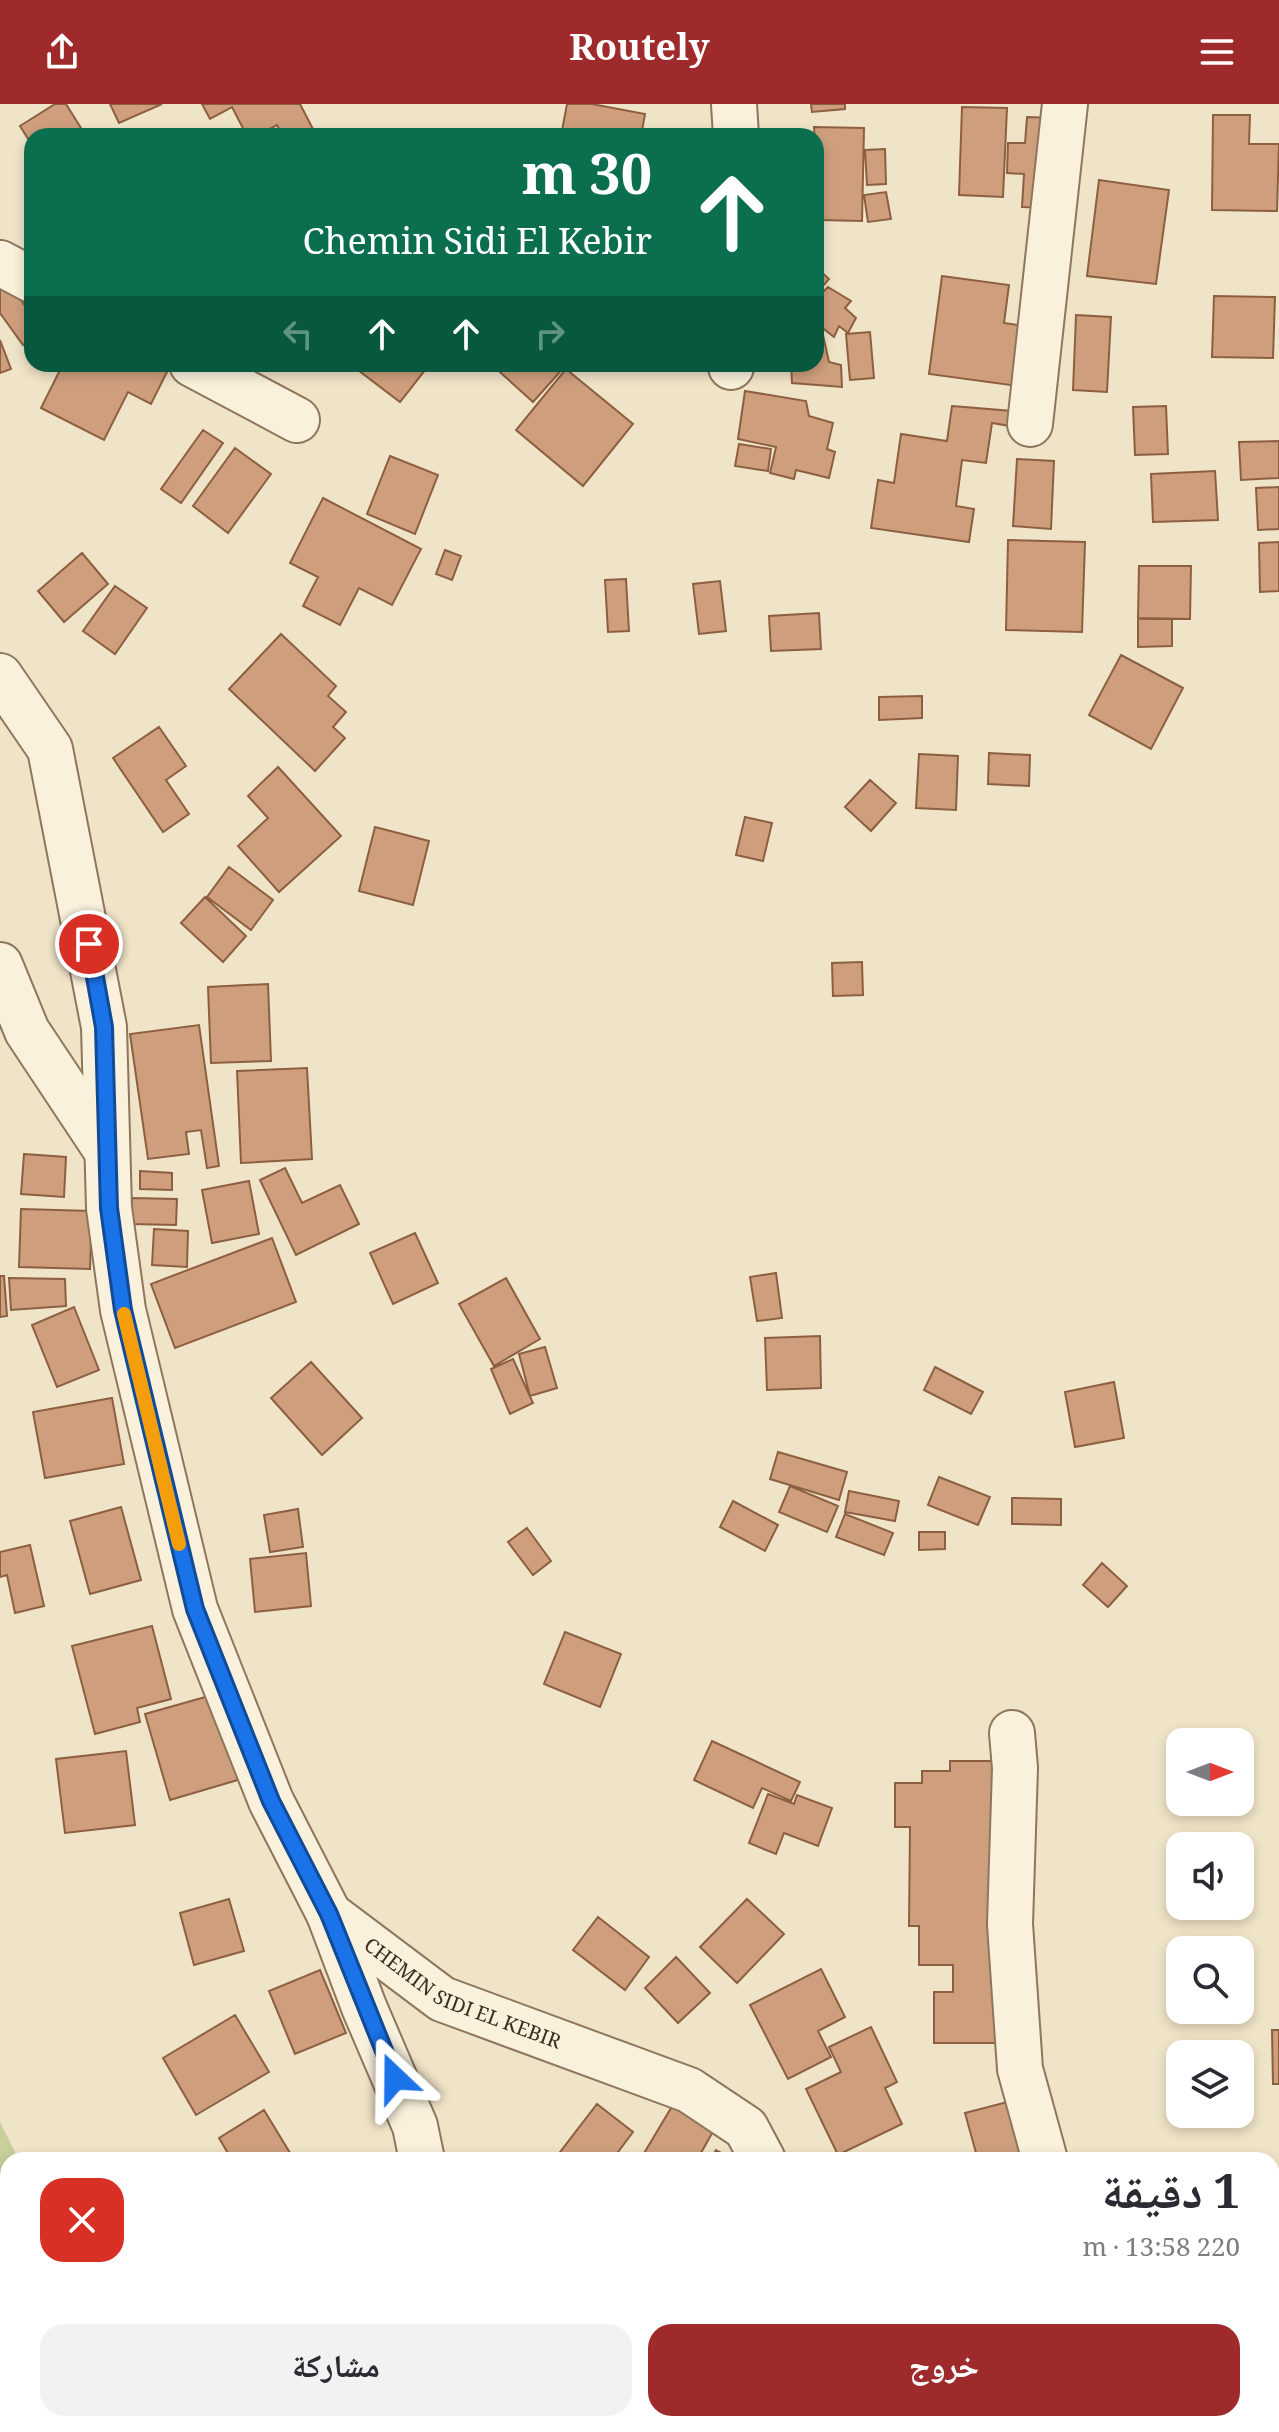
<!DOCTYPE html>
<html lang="ar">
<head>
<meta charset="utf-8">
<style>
  :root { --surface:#fff; --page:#f2f2f3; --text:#2b2b33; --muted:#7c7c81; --accent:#9e2a2b }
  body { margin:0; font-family:Georgia,"Noto Naskh Arabic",serif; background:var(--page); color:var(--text); direction:rtl; height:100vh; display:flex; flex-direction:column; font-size:30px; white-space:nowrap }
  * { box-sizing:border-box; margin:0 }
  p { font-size:26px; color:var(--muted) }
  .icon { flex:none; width:44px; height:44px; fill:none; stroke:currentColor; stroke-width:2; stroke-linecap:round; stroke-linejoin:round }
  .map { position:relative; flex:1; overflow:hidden; direction:ltr }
  .panel { position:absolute; left:0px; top:2048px; width:1280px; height:280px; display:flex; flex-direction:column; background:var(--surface); border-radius:24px 24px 0 0; box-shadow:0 4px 12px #0003; direction:rtl }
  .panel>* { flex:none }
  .top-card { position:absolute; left:24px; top:24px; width:800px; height:244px; border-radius:24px; box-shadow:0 4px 12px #0003; direction:rtl; background:#0b6e4f; color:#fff; overflow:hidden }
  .needle { width:52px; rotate:90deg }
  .buttons { position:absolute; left:1166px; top:1624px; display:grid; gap:16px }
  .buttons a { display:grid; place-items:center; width:88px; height:88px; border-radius:16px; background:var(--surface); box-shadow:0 4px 12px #0003; font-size:40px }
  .pin { position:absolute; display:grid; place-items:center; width:68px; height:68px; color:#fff; margin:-34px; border:4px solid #fff; border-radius:50%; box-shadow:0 2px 8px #0007 }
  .me { position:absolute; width:88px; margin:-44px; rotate:337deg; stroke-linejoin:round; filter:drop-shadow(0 0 6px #0008) }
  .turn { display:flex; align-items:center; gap:28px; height:168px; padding:0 40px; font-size:36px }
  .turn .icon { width:104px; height:104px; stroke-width:2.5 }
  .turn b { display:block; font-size:56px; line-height:68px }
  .lanes { display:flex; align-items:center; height:76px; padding:0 40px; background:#0003; justify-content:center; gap:40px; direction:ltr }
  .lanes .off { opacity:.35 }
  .round { display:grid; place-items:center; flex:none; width:84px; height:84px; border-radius:24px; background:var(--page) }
  .head { display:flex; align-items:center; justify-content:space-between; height:136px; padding:0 40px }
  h1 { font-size:48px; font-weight:700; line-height:60px }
  .button { display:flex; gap:16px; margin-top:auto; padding:16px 40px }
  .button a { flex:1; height:92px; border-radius:24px; background:var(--accent); color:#fff; font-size:32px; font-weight:700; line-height:92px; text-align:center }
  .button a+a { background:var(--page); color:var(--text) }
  header { display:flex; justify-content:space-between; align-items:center; height:104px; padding:0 40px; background:var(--accent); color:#fff; font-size:36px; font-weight:700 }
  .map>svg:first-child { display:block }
</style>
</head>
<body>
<header><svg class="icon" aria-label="menu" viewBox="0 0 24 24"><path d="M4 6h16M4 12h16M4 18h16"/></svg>Routely<svg class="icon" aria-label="share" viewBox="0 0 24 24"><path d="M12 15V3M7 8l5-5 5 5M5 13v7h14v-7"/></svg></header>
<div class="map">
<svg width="1279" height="2328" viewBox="0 0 1279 2328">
  <rect width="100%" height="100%" fill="#f0e4c8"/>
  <path fill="#c9cf9b" d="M0,2018L19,2056H8V2320H128L130,2328H0Z"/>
  <path fill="#cf9f7d" stroke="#8d5f41" stroke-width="2" d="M55,0H66L86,32H32V41L20,22Z
    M110,0H162L119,19Z
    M202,0H300L313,25L299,32H283L277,21L256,32H247L232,3L210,15Z
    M567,0H592L645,10L641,32H561Z
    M811,0H845V5L812,8Z
    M962,3L1007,4L1003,93L959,91Z
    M1213,11H1250L1249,40H1279L1277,107L1212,106Z
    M1027,13L1053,14L1049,104L1022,103L1024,70L1007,69L1008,39H1025Z
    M814,23L864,24L862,117L820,116Z
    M885,45L886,80L867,81L865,46Z
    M1099,76L1169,86L1156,180L1087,172Z
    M886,88L891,115L868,118L864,91Z
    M816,163L829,175L816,190Z
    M942,172L1009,181L1004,219L1026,222L1018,282L929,270Z
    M9,179L32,212V234L23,241L0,209V185Z
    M828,183L851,197L845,204L856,214L848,229L839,222L834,233L816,219V195Z
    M1214,192L1275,193L1273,254L1212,253Z
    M1076,211L1111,213L1107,288L1073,286Z
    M870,228L874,274L850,276L846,230Z
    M816,231H823L829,258L841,261L842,283L792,279L791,260H816Z
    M0,236L11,265L0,269Z
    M63,260H171L151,300L128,288L104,336L41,304Z
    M350,260H428L429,261L400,298Z
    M491,260H567L533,298Z
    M566,265L633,320L583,382L516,326Z
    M745,287L806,297L809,312L833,319L827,345L835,348L829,374L796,366L794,375L770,369L776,343L738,335Z
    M952,302L1012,307L1010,322L992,319L986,359L962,356L956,402L974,405L969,438L871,424L878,376L894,379L901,330L947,337Z
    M1166,302L1168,350L1135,351L1133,303Z
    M203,326L223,339L181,399L161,385Z
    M1279,337V374L1241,376L1239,338Z
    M739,340L771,345L768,367L735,362Z
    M235,344L271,370L228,429L193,402Z
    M390,352L438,371L415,430L367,410Z
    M1017,355L1054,357L1051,425L1013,422Z
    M1215,367L1218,416L1153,418L1151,370Z
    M1279,383V425L1258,426L1256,384Z
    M323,394L421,445L392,501L359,484L340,521L303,502L318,473L290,459Z
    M1008,436L1085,438L1082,528L1006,526Z
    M1279,438V487L1260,488L1259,439Z
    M445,446L461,452L452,476L436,470Z
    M82,449L108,480L64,518L38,487Z
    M1139,462H1191L1190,515L1138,514Z
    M626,475L629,527L608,528L605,476Z
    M720,477L726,527L699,530L693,480Z
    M115,482L147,504L115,550L83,527Z
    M819,509L821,545L771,547L769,512Z
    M1138,515H1172V542L1138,543Z
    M281,530L336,582L328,592L346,608L333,623L345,634L315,667L229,585Z
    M1121,551L1183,584L1151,645L1089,611Z
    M922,592V614L879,616V593Z
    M159,623L186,662L166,676L189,710L163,728L113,654Z
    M989,649L1030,651L1029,682L988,680Z
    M919,650L958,652L956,706L916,704Z
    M278,663L341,732L279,788L238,742L268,714L248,692Z
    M870,676L896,699L871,727L845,703Z
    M745,713L772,719L763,757L736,751Z
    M375,723L429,737L413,801L359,787Z
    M229,763L273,796L251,826L207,793Z
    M205,793L246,832L223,858L181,819Z
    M862,858L863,891L833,892L832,859Z
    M268,880L271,957L211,959L208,883Z
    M199,921L219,1062L207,1064L201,1026L186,1028L189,1050L148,1055L130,930Z
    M307,964L312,1055L241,1059L237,967Z
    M24,1050L66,1053L64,1093L21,1090Z
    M285,1064L302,1099L340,1081L359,1120L296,1151L260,1076Z
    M140,1067L172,1069V1086L140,1085Z
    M249,1077L259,1130L212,1139L202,1086Z
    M132,1094L177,1095L176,1121L131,1120Z
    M21,1105L92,1107L90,1165L19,1163Z
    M154,1125L188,1127L187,1163L152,1161Z
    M415,1129L438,1179L393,1200L370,1149Z
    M272,1134L296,1198L175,1244L151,1180Z
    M776,1169L782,1214L757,1217L750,1173Z
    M0,1172H4L7,1212L0,1213Z
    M9,1174L65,1175L66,1202L11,1206Z
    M506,1174L540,1235L494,1262L459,1200Z
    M74,1203L99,1266L57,1283L32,1221Z
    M820,1232L821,1284L767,1286L765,1234Z
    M545,1243L557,1284L530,1292L519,1250Z
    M513,1255L533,1299L510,1310L491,1265Z
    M311,1258L362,1314L322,1351L271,1294Z
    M935,1263L983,1288L971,1310L924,1286Z
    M1114,1278L1124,1334L1075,1343L1065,1288Z
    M112,1294L124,1360L45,1374L33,1308Z
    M778,1348L847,1368L839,1396L770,1375Z
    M939,1373L990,1393L978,1421L928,1401Z
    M790,1382L838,1402L827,1428L779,1408Z
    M849,1387L899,1397L895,1417L845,1408Z
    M1012,1394L1061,1395V1421L1012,1420Z
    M733,1397L778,1421L765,1447L720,1423Z
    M121,1403L141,1476L90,1490L70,1417Z
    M298,1405L303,1443L270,1448L264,1411Z
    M845,1410L893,1429L884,1451L836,1433Z
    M527,1424L551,1457L533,1471L508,1438Z
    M919,1428H945V1445L919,1446Z
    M30,1441L44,1502L15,1509L7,1471L0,1473V1448Z
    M306,1449L311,1502L255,1508L250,1455Z
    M1102,1459L1127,1482L1108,1503L1083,1481Z
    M152,1522L171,1595L137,1604L140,1618L95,1630L72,1542Z
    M565,1528L621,1550L600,1603L544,1580Z
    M216,1590L241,1675L170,1696L145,1610Z
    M712,1637L800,1678L791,1697L762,1684L753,1704L694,1676Z
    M126,1647L135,1721L65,1729L56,1655Z
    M950,1657H999L997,1939H934V1888H953V1861H919V1822H909L910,1723H895V1679H922V1667H950Z
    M768,1690L794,1700L797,1691L832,1704L818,1742L784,1729L776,1750L749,1739Z
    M229,1795L244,1847L194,1861L180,1809Z
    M747,1795L784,1830L737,1879L700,1843Z
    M598,1813L649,1853L625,1886L573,1846Z
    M676,1853L710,1889L678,1919L645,1884Z
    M821,1865L845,1913L818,1927L831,1953L788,1975L750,1901Z
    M320,1866L346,1929L295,1950L269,1887Z
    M235,1911L269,1968L196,2011L163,1954Z
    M871,1923L897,1978L885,1984L902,2020L838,2051L806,1985L841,1968L829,1943Z
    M1272,1926H1279V1980H1273Z
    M680,1989L720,2015L697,2056H640Z
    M1019,1995L1036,2056H978L965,2009Z
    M597,2000L633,2028L612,2056H554Z
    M264,2006L290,2049L278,2056H232L219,2034Z
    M716,2046L734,2056H710Z
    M1279,2123V2169L1272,2164V2133Z
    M161,2320H228L233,2328H166Z
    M810,2320H872L875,2328H813Z
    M953,2320H1028L1030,2328H955Z"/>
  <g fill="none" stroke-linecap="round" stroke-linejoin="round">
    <defs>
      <g id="minor">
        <path d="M734,0L736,32"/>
        <path d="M0,159L32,176"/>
        <path d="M192,260L297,316"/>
        <path d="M731,263V260"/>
        <path d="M1030,320L1065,0"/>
        <path id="s1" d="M0,572L50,645L104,923L109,1104L123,1206L195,1505L271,1697L329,1810L442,1895L689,1986L746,2024L763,2056"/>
        <path d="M0,861L27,927L106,1046"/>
        <path d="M1012,1629L1015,1664L1010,1820L1020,1965L1045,2056"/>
        <path d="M329,1810L364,1903L415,2022L422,2056"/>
        <path d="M906,2320L910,2328"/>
        <path d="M1125,2320L1129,2328"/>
        <path d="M442,2328L443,2320"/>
      </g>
    </defs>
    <use href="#minor" stroke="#8d765c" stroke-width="48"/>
    <use href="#minor" stroke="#faf1dc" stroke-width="44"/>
  </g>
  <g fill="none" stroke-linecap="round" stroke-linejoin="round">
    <defs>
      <path id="route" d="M89,840L104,923L109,1104L123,1206L195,1505L271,1697L329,1810L395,1974"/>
    </defs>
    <use href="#route" stroke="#114b97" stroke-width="20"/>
    <use href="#route" stroke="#1a73e8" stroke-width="14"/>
    <path stroke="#f59e0b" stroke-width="14" d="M124,1210L179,1440"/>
  </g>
  <g text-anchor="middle" stroke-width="6" stroke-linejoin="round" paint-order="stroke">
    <g font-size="20" fill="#3d2e20" stroke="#f7eed8">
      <text dy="7" stroke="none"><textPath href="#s1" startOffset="1454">CHEMIN SIDI EL KEBIR</textPath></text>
    </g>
  </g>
</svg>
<div class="buttons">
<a><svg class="needle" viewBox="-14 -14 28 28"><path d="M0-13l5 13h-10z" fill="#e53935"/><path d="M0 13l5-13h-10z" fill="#7c7c81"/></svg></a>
<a><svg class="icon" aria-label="sound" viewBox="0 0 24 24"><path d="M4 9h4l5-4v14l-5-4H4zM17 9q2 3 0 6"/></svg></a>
<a><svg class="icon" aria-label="search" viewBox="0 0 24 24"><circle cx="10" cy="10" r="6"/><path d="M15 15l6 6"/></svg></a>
<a><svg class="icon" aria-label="layers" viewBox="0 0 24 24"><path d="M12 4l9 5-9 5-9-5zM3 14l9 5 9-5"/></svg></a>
</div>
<div class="pin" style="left:89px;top:840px;background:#d93025"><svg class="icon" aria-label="arrive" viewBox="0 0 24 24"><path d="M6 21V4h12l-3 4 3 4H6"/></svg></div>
<svg class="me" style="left:395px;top:1974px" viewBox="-20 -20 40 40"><path d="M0-17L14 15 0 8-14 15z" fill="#1a73e8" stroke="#fff" stroke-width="4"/></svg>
<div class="top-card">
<div class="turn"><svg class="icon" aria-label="ahead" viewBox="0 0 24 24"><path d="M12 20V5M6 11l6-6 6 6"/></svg><div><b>30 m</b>Chemin Sidi El Kebir</div></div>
<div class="lanes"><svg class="icon off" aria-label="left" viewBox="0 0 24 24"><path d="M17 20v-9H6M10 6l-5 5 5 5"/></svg><svg class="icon" aria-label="ahead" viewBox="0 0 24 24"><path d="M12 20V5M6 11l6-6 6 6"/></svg><svg class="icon" aria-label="ahead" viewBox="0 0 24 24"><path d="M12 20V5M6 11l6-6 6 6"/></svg><svg class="icon off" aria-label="right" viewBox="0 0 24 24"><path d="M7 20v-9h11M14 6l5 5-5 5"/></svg></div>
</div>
<section class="panel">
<div class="head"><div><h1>1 دقيقة</h1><p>220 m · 13:58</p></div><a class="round" style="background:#d93025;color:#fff"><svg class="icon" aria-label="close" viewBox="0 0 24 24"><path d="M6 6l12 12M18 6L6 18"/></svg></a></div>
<div class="button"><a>خروج</a><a>مشاركة</a></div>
</section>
</div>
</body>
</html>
